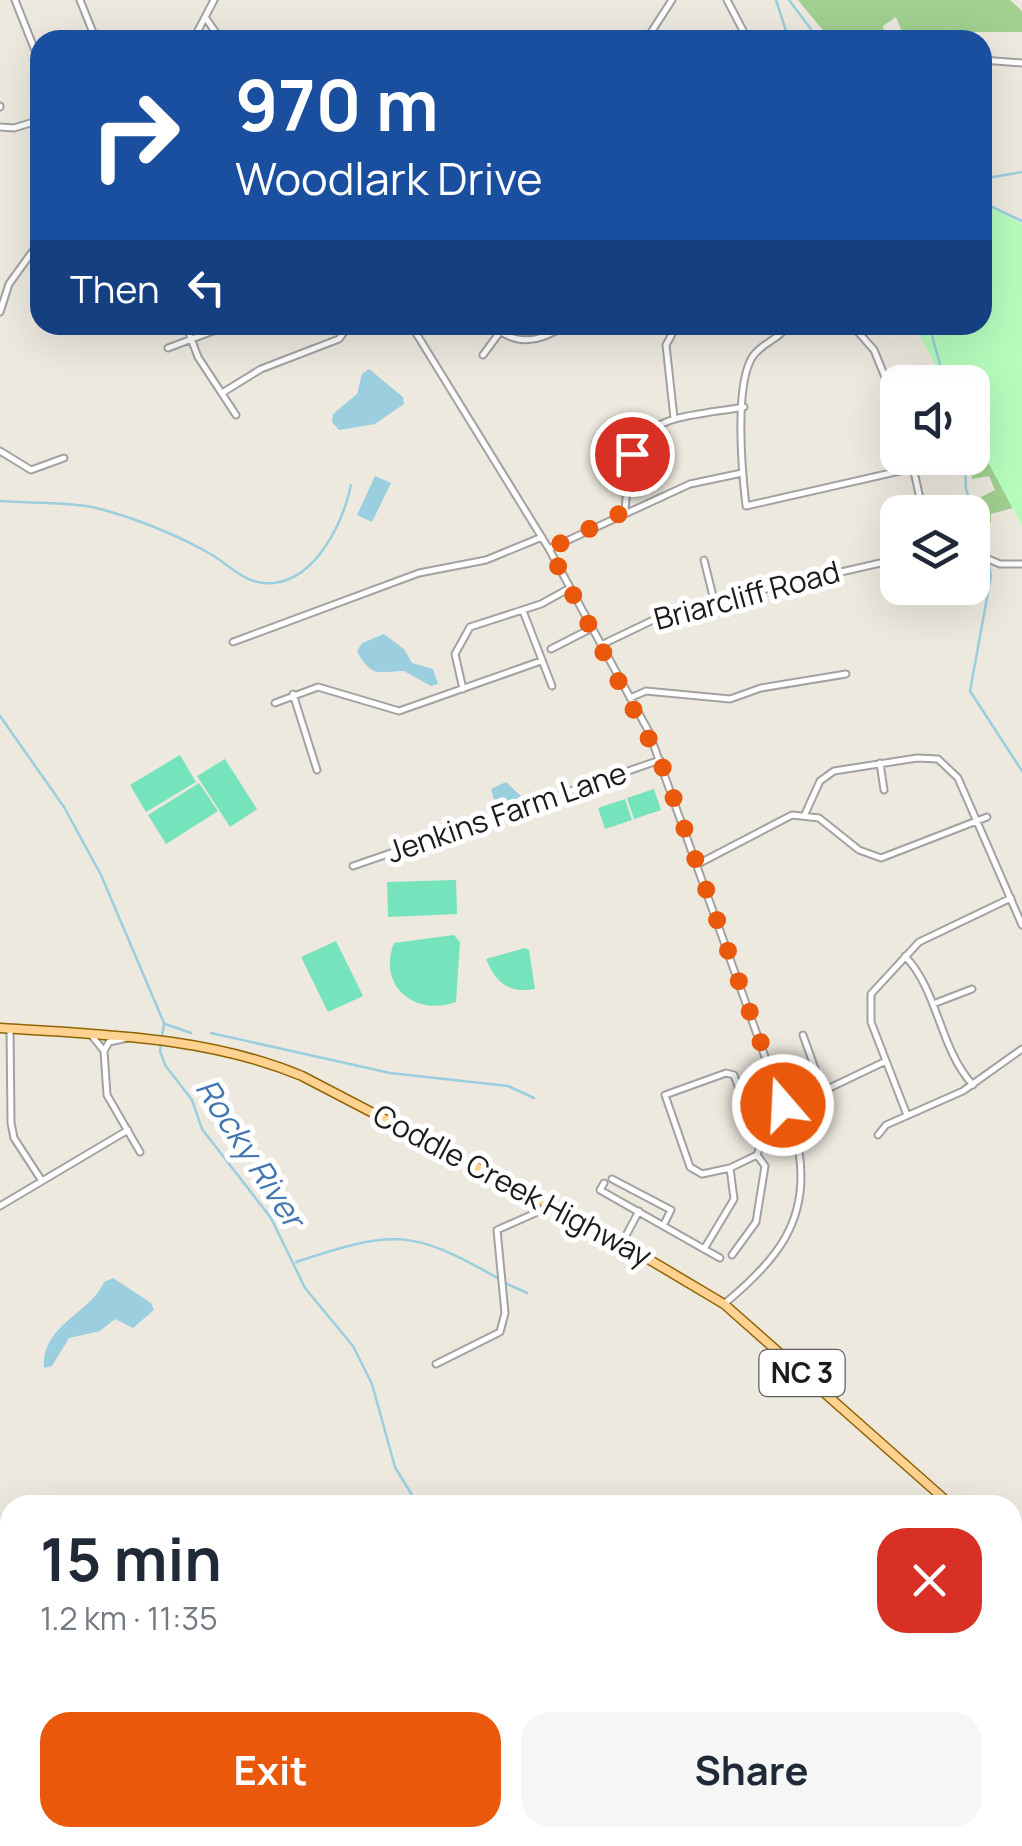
<!DOCTYPE html>
<html lang="en">
<head>
<meta charset="utf-8">
<style>
  :root { --surface:#fff; --page:#f6f6f7; --text:#1f2937; --muted:#747a83; --accent:#ea580c }
  body { margin:0; font-family:Manrope,sans-serif; background:var(--page); color:var(--text); height:100vh; display:flex; flex-direction:column; font-size:38px; white-space:nowrap }
  * { box-sizing:border-box; margin:0 }
  p { font-size:32px; color:var(--muted) }
  .icon { flex:none; width:55px; height:55px; fill:none; stroke:currentColor; stroke-width:2; stroke-linecap:round; stroke-linejoin:round }
  .map { position:relative; flex:1; overflow:hidden }
  .drawer { position:absolute; left:0px; top:1495px; width:1022px; height:352px; display:flex; flex-direction:column; background:var(--surface); border-radius:30px 30px 0 0; box-shadow:0 10px 40px #0002 }
  .drawer>* { flex:none }
  .banner { position:absolute; left:30px; top:30px; width:962px; height:305px; border-radius:30px; box-shadow:0 10px 40px #0002; background:#1a4fa0; color:#fff; overflow:hidden }
  .controls { position:absolute; left:880px; top:365px; display:grid; gap:20px }
  .controls a { display:grid; place-items:center; width:110px; height:110px; border-radius:20px; background:var(--surface); box-shadow:0 10px 40px #0002; font-size:50px }
  .pin { position:absolute; display:grid; place-items:center; width:85px; height:85px; color:#fff; margin:-42px; border:5px solid #fff; border-radius:50%; box-shadow:0 2px 10px #0007 }
  .me { position:absolute; width:110px; margin:-55px; rotate:341deg; stroke-linejoin:round; filter:drop-shadow(0 0 8px #0008) }
  .turn { display:flex; align-items:center; gap:35px; height:210px; padding:0 40px; font-size:45px }
  .turn .icon { width:130px; height:130px; stroke-width:2.5 }
  .turn b { display:block; font-size:70px; line-height:85px }
  .then { display:flex; align-items:center; height:95px; padding:0 40px; background:#0003; gap:20px; font-size:38px }
  .round { display:grid; place-items:center; flex:none; width:105px; height:105px; border-radius:30px; background:var(--page) }
  .overview { display:flex; align-items:center; justify-content:space-between; height:170px; padding:0 40px }
  h1 { font-size:60px; font-weight:700; line-height:75px }
  .button { display:flex; gap:20px; margin-top:auto; padding:20px 40px }
  .button a { flex:1; height:115px; border-radius:30px; background:var(--accent); color:#fff; font-size:40px; font-weight:700; line-height:115px; text-align:center }
  .button a+a { background:var(--page); color:var(--text) }
  .map>svg:first-child { display:block }
</style>
</head>
<body>
<div class="map">
<svg width="1022" height="1846" viewBox="0 0 1022 1846">
  <rect width="100%" height="100%" fill="#ede9df"/>
  <path fill="#a1d090" d="M798,0H1010L1022,11V32H902L896,17L883,26L885,40H822L826,34Z
    M972,382L1020,506L991,514V523L983,524L979,498L995,490L989,476L972,479Z"/>
  <path fill="#b6fdbd" d="M983,202L1022,224V526L973,434L972,382H945L914,325H982Z"/>
  <path fill="#75e4bc" d="M180,755L196,782L146,812L130,785Z
    M225,759L257,809L230,827L197,776Z
    M199,783L218,811L166,844L148,815Z
    M654,789L661,810L634,819L627,798Z
    M625,799L632,820L605,829L598,808Z
    M456,880L457,914L388,917L387,882Z
    M454,935L460,942L456,1002C415,1017 377,986 394,943Z
    M336,941L363,996L328,1012L301,957Z
    M525,948L529,950L535,989C509,994 495,982 486,959Z"/>
  <path fill="#9bcedf" d="M369,369L403,397L404,404L375,424L339,430L332,422L333,414L357,394L362,374Z
    M375,476L391,483L372,522L357,515Z
    M384,634L404,649L412,663L433,669L438,684L431,686L404,671C379,672 371,678 357,651L362,643Z
    M506,782L524,799L501,803L494,799L491,789Z
    M113,1278L151,1303L154,1310L133,1328L115,1319L100,1331L69,1338L52,1366L44,1368C42,1324 89,1315 104,1282Z"/>
  <g fill="none" stroke-linecap="round" stroke-linejoin="round">
    <path stroke="#9bcedf" stroke-width="2.5" d="M776,0L789,40
      M789,0L819,40
      M982,179L1022,172
      M982,202L1022,221
      M929,325L945,382
      M965,458L966,490L983,529L991,576L970,691L1022,771
      M0,501C25,503 70,502 92,507C130,516 173,533 207,552C231,565 245,586 274,583C317,578 343,522 351,485
      M0,716L64,807L101,875L164,1023L160,1051L165,1065L192,1100L202,1129L271,1218L305,1288L353,1346L372,1384L395,1467L418,1505
      M165,1024L191,1033
      M211,1033L390,1073L508,1086L534,1098
      M296,1262C391,1231 410,1227 499,1279
      M505,1283L527,1293
      M415,1497L437,1505
      M549,1838L556,1846"/>
    <defs>
      <path id="minor" d="M15,0L40,63
        M80,0L96,40
        M727,0L748,40
        M205,17L221,40
        M193,40L214,0
        M646,40L672,0
        M728,40L745,34
        M982,60L1022,63
        M0,106V107
        M0,127L14,128L40,120
        M0,312L9,284L40,241
        M186,325L198,357L236,415
        M411,325L549,549L649,732L799,1152C810,1222 775,1262 724,1304
        M493,325C515,347 541,342 565,325
        M788,325C779,340 763,342 753,356C734,384 742,472 746,506L913,468
        M852,325L874,350L898,409
        M168,348L229,325
        M483,355L500,332
        M222,393L261,369L339,339L349,325
        M674,418L666,345L677,325
        M0,451L31,470L64,458
        M911,458L923,512
        M625,511C631,414 658,421 744,407
        M549,549L690,484L742,473
        M972,552L1000,564H1022
        M704,560L714,600
        M523,611L552,686
        M233,642L419,573L486,560L542,537
        M601,645L674,610L898,559
        M551,649L592,628
        M463,689L455,654L470,627L541,604L570,588
        M293,694L317,770
        M630,698L646,691L730,699L761,688L846,674
        M275,703L318,687L399,711L541,661
        M880,763L884,790
        M805,814L820,781L834,771L917,758L938,759L958,778L1022,925
        M698,864L792,815L819,818L859,850L881,858L987,817
        M353,866L660,760
        M905,956C939,992 939,1048 973,1085
        M933,1004L972,989
        M10,1029L11,1123L14,1138L42,1181
        M803,1035L823,1091
        M92,1036L104,1051L109,1042L128,1038
        M104,1051L107,1095L140,1152
        M907,1115L871,1022V994L919,942L1011,898
        M750,1117L821,1092L886,1061
        M878,1135L886,1125L963,1091L1022,1049
        M612,1179L671,1210L664,1224
        M604,1183L600,1190L704,1249
        M0,1206L128,1130
        M622,1243L639,1211
        M732,1255L756,1222L765,1166L757,1155
        M720,1258L704,1249L734,1199L730,1168L757,1155L760,1146L734,1075L726,1073L665,1095L690,1167L702,1174L730,1168
        M436,1364L500,1332L505,1313L497,1230L549,1207
        M0,1559L10,1574
        M0,1673L10,1669
        M1012,1789L1022,1782
        M126,1838L130,1846
        M754,1838L758,1846
        M1010,1838L1014,1846
        M788,1846L810,1838
        M849,1846L855,1838
        M884,1846L898,1838"/>
      <path id="major" d="M0,1028C103,1035 206,1036 302,1076L613,1238L724,1304L951,1505
        M1012,1575L1022,1586"/>
    </defs>
    <use href="#minor" stroke="#a2a2a2" stroke-width="9"/>
    <use href="#major" stroke="#916400" stroke-width="11"/>
    <use href="#minor" stroke="#fff" stroke-width="5"/>
    <use href="#major" stroke="#ffd292" stroke-width="8"/>
  </g>
  <g fill="none" stroke-linecap="round" stroke-linejoin="round">
    <path stroke="#ea580c" stroke-width="18" stroke-dasharray="0 32.4" d="M632,454L625,511L549,549L660,760L783,1105"/>
  </g>
  <g text-anchor="middle" stroke-width="10" stroke-linejoin="round" paint-order="stroke">
    <rect fill="#fff" stroke="#5f5f5f" stroke-width="2.5" x="759.5" y="1350" width="85" height="46" rx="8"/>
    <g font-size="28" font-weight="bold" fill="#1b1b1b">
      <text x="802" y="1383">NC 3</text>
    </g>
    <g font-size="30" fill="#1b1b1b" stroke="#fff">
      <text transform="translate(747 596) rotate(-15)" y="10">Briarcliff Road</text>
      <text transform="translate(507 813) rotate(-19)" y="10">Jenkins Farm Lane</text>
      <text transform="translate(512 1186) rotate(28)" y="10">Coddle Creek Highway</text>
    </g>
    <g font-size="32" font-style="italic" fill="#4176b0" stroke="#fff">
      <text transform="translate(250 1153) rotate(57)" y="11">Rocky River</text>
    </g>
  </g>
</svg>
<div class="controls">
<a><svg class="icon" aria-label="sound" viewBox="0 0 24 24"><path d="M4 9h4l5-4v14l-5-4H4zM17 9q2 3 0 6"/></svg></a>
<a><svg class="icon" aria-label="layers" viewBox="0 0 24 24"><path d="M12 4l9 5-9 5-9-5zM3 14l9 5 9-5"/></svg></a>
</div>
<div class="pin" style="left:632px;top:454px;background:#d93025"><svg class="icon" aria-label="arrive" viewBox="0 0 24 24"><path d="M6 21V4h12l-3 4 3 4H6"/></svg></div>
<svg class="me" style="left:783px;top:1105px" viewBox="-20 -20 40 40"><circle r="17" fill="#ea580c" stroke="#fff" stroke-width="3"/><path d="M0-11L8 9 0 5-8 9z" fill="#fff"/></svg>
<div class="banner">
<div class="turn"><svg class="icon" aria-label="right" viewBox="0 0 24 24"><path d="M7 20v-9h11M14 6l5 5-5 5"/></svg><div><b>970 m</b>Woodlark Drive</div></div>
<div class="then">Then<svg class="icon" aria-label="left" viewBox="0 0 24 24"><path d="M17 20v-9H6M10 6l-5 5 5 5"/></svg></div>
</div>
<section class="drawer">
<div class="overview"><div><h1>15 min</h1><p>1.2 km · 11:35</p></div><a class="round" style="background:#d93025;color:#fff"><svg class="icon" aria-label="close" viewBox="0 0 24 24"><path d="M6 6l12 12M18 6L6 18"/></svg></a></div>
<div class="button"><a>Exit</a><a>Share</a></div>
</section>
</div>
</body>
</html>
